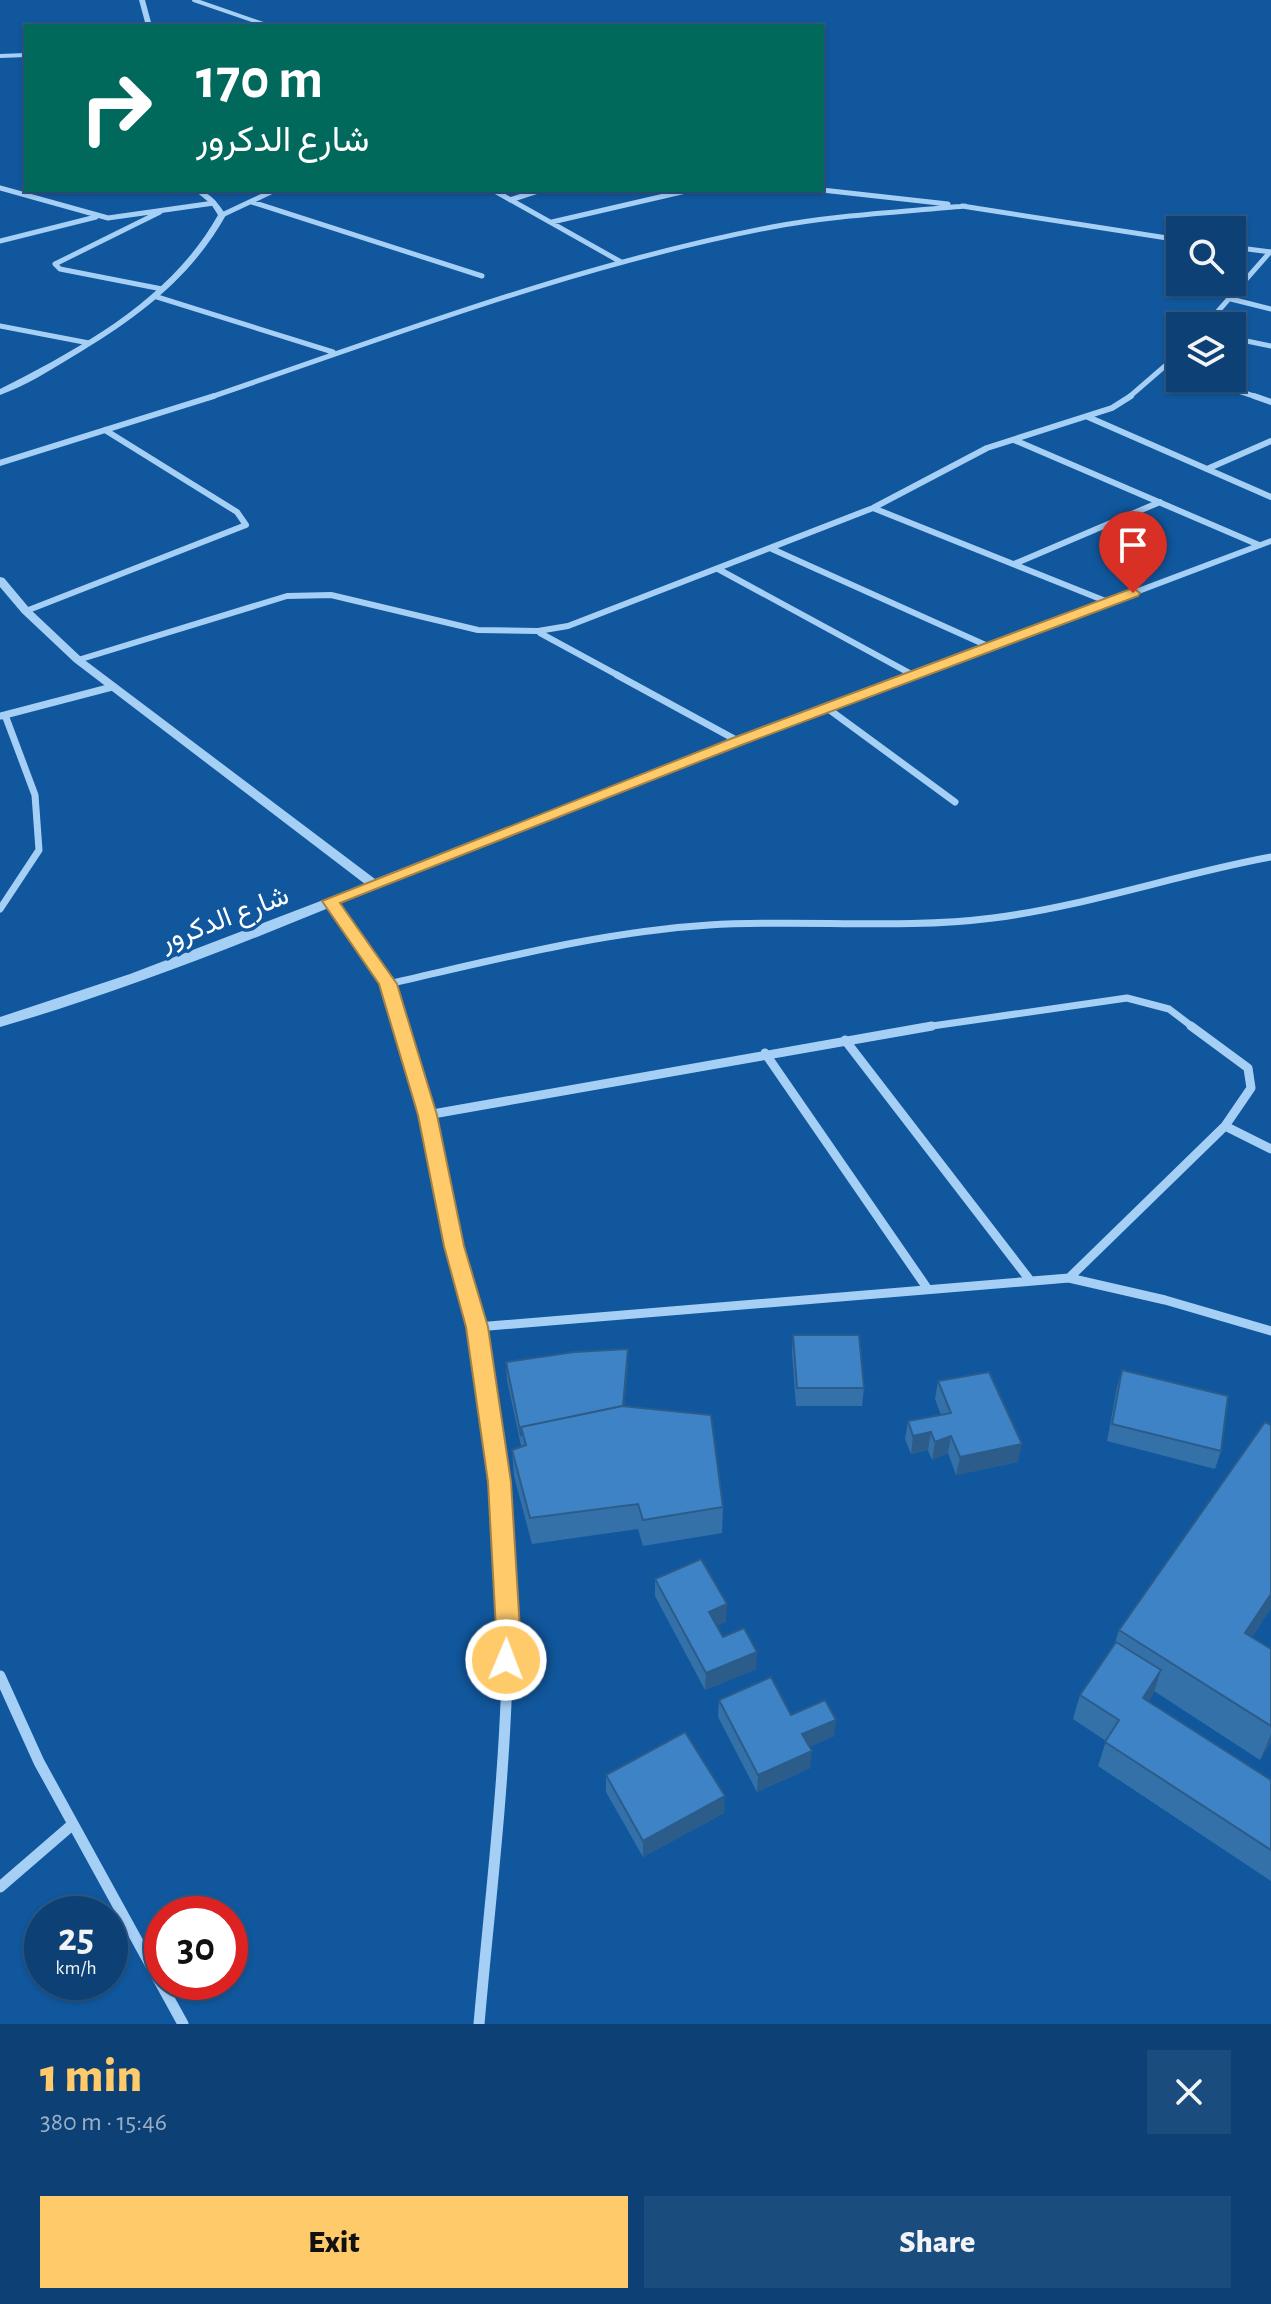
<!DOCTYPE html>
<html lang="en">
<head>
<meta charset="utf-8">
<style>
  :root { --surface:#0d4176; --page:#1b4c7e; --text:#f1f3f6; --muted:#9aafc5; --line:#2d5a88; --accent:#ffca6a }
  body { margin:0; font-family:"Alegreya Sans",Vazirmatn,sans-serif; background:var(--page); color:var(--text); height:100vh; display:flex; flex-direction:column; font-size:30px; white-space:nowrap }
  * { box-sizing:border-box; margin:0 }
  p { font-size:26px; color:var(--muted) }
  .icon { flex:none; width:44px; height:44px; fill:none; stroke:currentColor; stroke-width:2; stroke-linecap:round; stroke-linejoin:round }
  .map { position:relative; height:2024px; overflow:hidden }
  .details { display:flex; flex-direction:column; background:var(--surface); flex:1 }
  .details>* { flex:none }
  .hud { position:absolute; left:24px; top:24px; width:800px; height:168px; border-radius:0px; box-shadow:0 2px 6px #0004,0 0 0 2px var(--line); background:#00695c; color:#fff; overflow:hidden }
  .buttons { position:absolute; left:1166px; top:216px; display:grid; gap:16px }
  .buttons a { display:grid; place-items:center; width:80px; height:80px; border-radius:0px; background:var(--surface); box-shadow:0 2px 6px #0004,0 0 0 2px var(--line); font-size:40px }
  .speed { position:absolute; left:24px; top:1896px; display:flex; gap:16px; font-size:40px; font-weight:700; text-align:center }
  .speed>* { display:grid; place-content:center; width:104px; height:104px; border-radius:50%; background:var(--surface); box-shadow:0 2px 6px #0004,0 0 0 2px var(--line); line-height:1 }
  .speed small { font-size:20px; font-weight:400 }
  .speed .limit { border:12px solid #d22; background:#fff; color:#111 }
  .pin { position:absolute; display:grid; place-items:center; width:68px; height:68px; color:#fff; margin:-82px -34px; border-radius:50% 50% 50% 0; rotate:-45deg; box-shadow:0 0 8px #0007 }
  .pin .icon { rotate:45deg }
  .me { position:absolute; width:88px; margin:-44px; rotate:1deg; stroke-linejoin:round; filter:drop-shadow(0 0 6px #0008) }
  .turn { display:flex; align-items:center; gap:28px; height:168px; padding:0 40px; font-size:36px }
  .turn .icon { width:104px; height:104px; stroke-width:2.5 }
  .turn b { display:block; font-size:56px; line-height:68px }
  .round { display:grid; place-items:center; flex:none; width:84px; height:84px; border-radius:0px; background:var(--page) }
  .overview { display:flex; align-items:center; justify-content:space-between; height:136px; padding:0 40px }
  h1 { font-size:48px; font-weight:800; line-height:60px; color:var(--accent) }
  .action { display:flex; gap:16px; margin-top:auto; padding:16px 40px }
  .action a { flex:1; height:92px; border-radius:0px; background:var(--accent); color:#111; font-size:32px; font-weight:800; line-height:92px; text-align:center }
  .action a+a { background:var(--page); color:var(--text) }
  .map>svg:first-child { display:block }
</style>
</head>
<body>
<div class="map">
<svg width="1271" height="2024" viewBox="0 0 1271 2024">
  <rect width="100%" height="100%" fill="#11579d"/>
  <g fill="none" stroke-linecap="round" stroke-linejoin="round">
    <path stroke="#a6cff5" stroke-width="4" d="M194,0L269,26
      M0,56L26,55"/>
    <path stroke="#a6cff5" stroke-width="5" d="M0,188L108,218L214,203
      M493,190L621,262
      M822,190L948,204
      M510,200L541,190
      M252,202L482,276
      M962,206L1180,240
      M160,212L55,264L60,269L162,289
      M222,215L275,190
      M552,222L690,190
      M0,241L96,217
      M1232,247L1271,252
      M154,296L333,352
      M1231,299L1271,309
      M0,326L89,343
      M1205,326L1270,252
      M1232,338L1271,346
      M1164,367L1180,372
      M1198,378L1260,398
      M208,398C393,335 579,264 772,227C835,215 901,212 965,206
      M1128,398L1180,353"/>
    <path stroke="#a6cff5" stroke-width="6" d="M1254,396L1271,402
      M1088,417L1271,497
      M1014,440L1259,545
      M0,463L214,396
      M1207,469L1271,441
      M873,508L1108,602
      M772,549L990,647
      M1014,564L1160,502
      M718,569L913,675
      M26,611L246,525L237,512L105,430
      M540,633L621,677
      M78,660L287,596L331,595L478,630L538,631L568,626L873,508L987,448L1112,408L1131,396"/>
    <path stroke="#a6cff5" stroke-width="7" d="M617,675L738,741
      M827,708L955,802
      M1,716L112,687
      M330,901L388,984L401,1028
      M0,909L39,850L35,795L5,715
      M388,984C494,960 600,932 709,925C804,919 899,930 993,918C1087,906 1178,874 1271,857
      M918,1028L1127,998L1169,1009L1194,1028"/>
    <path stroke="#a6cff5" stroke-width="9" d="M400,1026L427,1115L454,1246L477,1327L497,1469
      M1191,1026L1248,1068L1251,1088L1225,1126
      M845,1040L1029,1279
      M765,1053L927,1288
      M427,1115L932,1026
      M1069,1278L1225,1126L1271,1149
      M477,1327L1069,1278L1165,1300L1271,1331"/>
    <path stroke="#a6cff5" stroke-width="11" d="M0,1676L39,1762L183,2024
      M0,1887L73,1824
      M479,2024C495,1841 523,1651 497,1467"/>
    <path fill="#a6cff5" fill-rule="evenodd" d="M139,0H145L152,26H146Z
      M194,190C209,190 218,203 226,215C189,281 135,319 72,357C49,371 25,386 0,395V389C83,347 172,298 218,215L211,204Z
      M1271,538V544C1026,637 780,728 537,824C359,893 184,974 0,1027V1017L130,974L365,884L74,662L22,613L0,587V577L4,578L30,609L82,658L375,879L711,748Z"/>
  </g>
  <path fill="#3571a9" d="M793,1335L864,1388L862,1406H796L792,1353Z
    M628,1349V1367L624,1406L723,1507L722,1533L643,1546L638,1529L532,1544L514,1476L512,1450L521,1446L507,1380L506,1362Z
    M1122,1370L1221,1451L1215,1469L1107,1441L1117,1387Z
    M938,1381L1018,1462L956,1475L948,1453L932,1460L928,1450L911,1454L905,1439L908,1421L941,1415L935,1399Z
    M1271,1425V1608L1252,1637L1271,1649V1742L1260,1760L1154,1691L1148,1702L1271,1780V1881L1098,1766L1106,1741L1073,1719L1080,1695L1115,1643L1119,1630Z
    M655,1579L726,1622L716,1626L723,1637L756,1669L705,1690L655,1596Z
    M719,1700L791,1715L834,1736L809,1747L810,1768L757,1792L718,1717Z
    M606,1775L724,1813L643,1857L606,1792Z"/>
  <path fill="#2b5c8a" d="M628,1349V1367L622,1432V1414Z
    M931,1432L928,1450L911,1454L913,1436Z
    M951,1436L948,1453L932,1460L935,1442Z
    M1022,1444L1018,1462L956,1475L960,1457Z
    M1271,1594V1608L1233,1665L1245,1633Z
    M727,1604L726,1622L708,1629L709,1612Z
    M757,1652L756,1669L705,1690L706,1673Z
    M1161,1670L1153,1695L1135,1723L1143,1698Z
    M836,1720L834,1736L800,1751L802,1734Z
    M1271,1734V1742L1260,1760Z
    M812,1751L810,1768L757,1792L758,1775Z
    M725,1796L724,1813L643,1857V1841Z"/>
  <path fill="#3e83c5" stroke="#2b5c8a" stroke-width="2" d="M793,1335H859L864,1388H797Z
    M628,1349L623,1406L521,1427V1436L506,1362L574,1352Z
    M1122,1370L1228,1396L1221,1451L1112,1424Z
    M989,1372L1022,1444L960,1457L951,1436L935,1442L931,1432L913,1436L908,1421L951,1413L938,1381Z
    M622,1406L711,1415L723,1507L643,1520L638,1504L530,1518L512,1450L526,1445L521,1427Z
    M1265,1422L1271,1425V1594L1245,1633L1271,1649V1726L1119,1630Z
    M701,1559L727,1604L709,1612L723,1637L744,1628L757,1652L706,1673L655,1579Z
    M1116,1642L1161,1670L1143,1698L1271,1780V1850L1105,1742L1119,1720L1080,1695Z
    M771,1677L791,1715L825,1700L836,1720L802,1734L812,1751L758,1775L719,1700Z
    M685,1732L725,1796L643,1841L606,1775Z"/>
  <path fill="#ffca6a" stroke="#a68345" stroke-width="2" d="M1133,588L1140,593L1138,596L744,744L340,903L397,984L437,1115L464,1246L488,1327L511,1482L520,1630L515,1668L506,1672L497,1668L494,1660L496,1630L488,1482L466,1327L444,1246L418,1115L379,984L322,901L733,738Z"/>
  <g text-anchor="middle" stroke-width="7" stroke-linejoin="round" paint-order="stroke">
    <g font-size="28" fill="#fff" stroke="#11579d">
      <text transform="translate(224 917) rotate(-21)" y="10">شارع الدكرور</text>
    </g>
  </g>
</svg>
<div class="buttons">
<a><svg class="icon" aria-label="search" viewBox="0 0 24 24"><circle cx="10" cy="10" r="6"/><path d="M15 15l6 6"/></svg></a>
<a><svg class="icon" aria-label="layers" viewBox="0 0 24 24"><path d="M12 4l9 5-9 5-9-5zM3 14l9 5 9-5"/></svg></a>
</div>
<div class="speed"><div>25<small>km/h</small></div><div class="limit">30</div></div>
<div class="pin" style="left:1133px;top:593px;background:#d93025"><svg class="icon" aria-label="arrive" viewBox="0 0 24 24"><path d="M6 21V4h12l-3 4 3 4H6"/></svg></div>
<svg class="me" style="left:506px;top:1660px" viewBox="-20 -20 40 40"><circle r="17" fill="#ffca6a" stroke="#fff" stroke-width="3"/><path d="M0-11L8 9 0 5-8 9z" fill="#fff"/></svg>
<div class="hud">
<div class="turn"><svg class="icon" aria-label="right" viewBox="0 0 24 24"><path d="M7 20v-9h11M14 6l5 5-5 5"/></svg><div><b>170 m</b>شارع الدكرور</div></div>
</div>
</div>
<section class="details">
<div class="overview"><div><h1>1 min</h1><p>380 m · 15:46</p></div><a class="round"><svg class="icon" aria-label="close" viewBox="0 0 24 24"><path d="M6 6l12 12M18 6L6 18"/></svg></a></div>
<div class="action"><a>Exit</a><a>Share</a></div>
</section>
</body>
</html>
